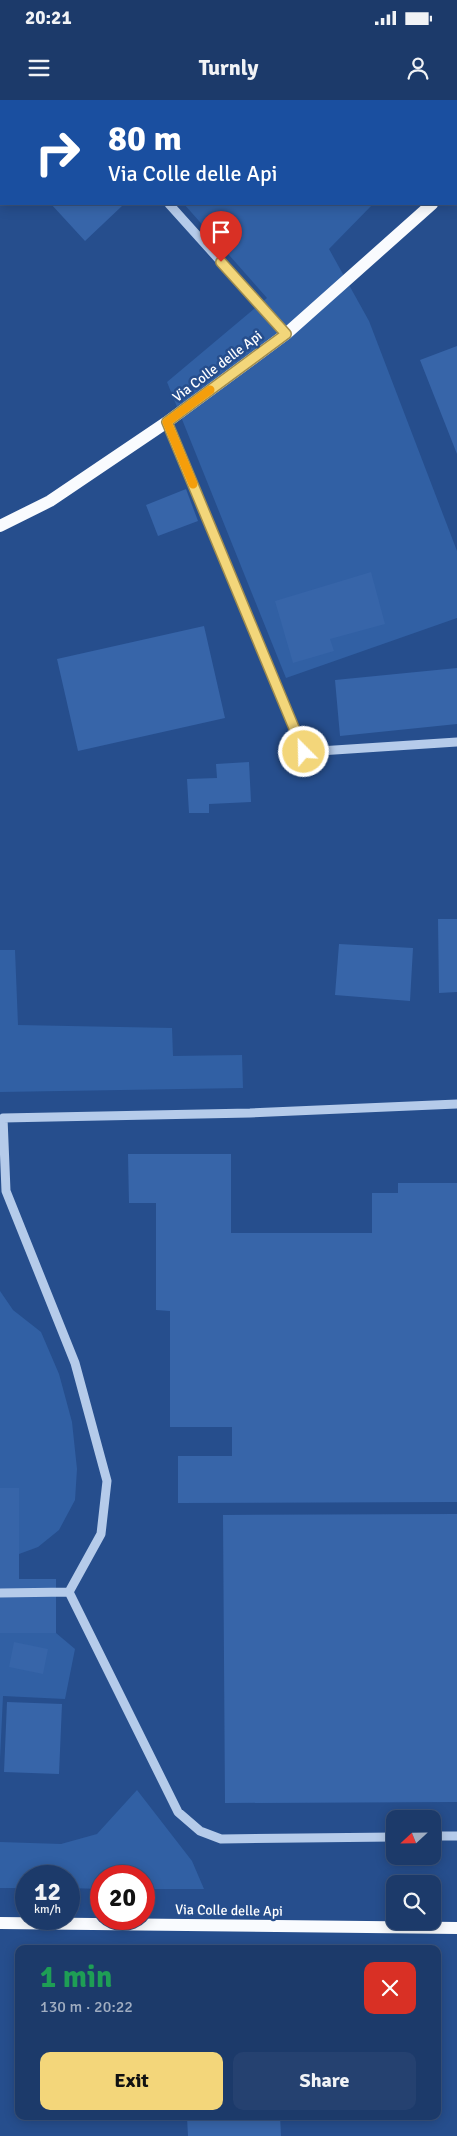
<!DOCTYPE html>
<html lang="en">
<head>
<meta charset="utf-8">
<style>
  :root { --surface:#1c3a6a; --page:#254170; --text:#f1f3f6; --muted:#a0adc1; --line:#3a547e; --accent:#f3d67a }
  body { margin:0; font-family:Signika,sans-serif; background:var(--page); color:var(--text); height:100vh; display:flex; flex-direction:column; font-size:19px; white-space:nowrap }
  * { box-sizing:border-box; margin:0 }
  p { font-size:16px; color:var(--muted) }
  .icon { flex:none; width:28px; height:28px; fill:none; stroke:currentColor; stroke-width:2; stroke-linecap:round; stroke-linejoin:round }
  .map { position:relative; flex:1; overflow:hidden }
  .side { position:absolute; left:15px; top:1845px; width:426px; height:175px; display:flex; flex-direction:column; background:var(--surface); border-radius:10px; box-shadow:0 2px 12px #0003,0 0 0 1px var(--line) }
  .side>* { flex:none }
  .top-card { position:absolute; left:0px; top:0px; width:458px; height:105px; box-shadow:0 2px 12px #0003,0 0 0 1px var(--line); background:#1a4fa0; color:#fff; overflow:hidden }
  .needle { width:32px; rotate:248deg }
  .fabs { position:absolute; left:386px; top:1710px; display:grid; gap:10px }
  .fabs a { display:grid; place-items:center; width:55px; height:55px; border-radius:10px; background:var(--surface); box-shadow:0 2px 12px #0003,0 0 0 1px var(--line); font-size:25px }
  .speed { position:absolute; left:15px; top:1765px; display:flex; gap:10px; font-size:25px; font-weight:700; text-align:center }
  .speed>* { display:grid; place-content:center; width:65px; height:65px; border-radius:50%; background:var(--surface); box-shadow:0 2px 12px #0003,0 0 0 1px var(--line); line-height:1 }
  .speed small { font-size:12px; font-weight:400 }
  .speed .limit { border:8px solid #d22; background:#fff; color:#111 }
  .pin { position:absolute; display:grid; place-items:center; width:42px; height:42px; color:#fff; margin:-51px -21px; border-radius:50% 50% 50% 0; rotate:-45deg; box-shadow:0 0 5px #0007 }
  .pin .icon { rotate:45deg }
  .me { position:absolute; width:55px; margin:-28px; rotate:337deg; stroke-linejoin:round; filter:drop-shadow(0 0 4px #0008) }
  .turn { display:flex; align-items:center; gap:18px; height:105px; padding:0 25px; font-size:22px }
  .turn .icon { width:65px; height:65px; stroke-width:2.5 }
  .turn b { display:block; font-size:35px; line-height:42px }
  .round { display:grid; place-items:center; flex:none; width:52px; height:52px; border-radius:10px; background:var(--page) }
  .headline { display:flex; align-items:center; justify-content:space-between; height:85px; padding:0 25px }
  h1 { font-size:30px; font-weight:800; line-height:38px; color:#1e9e55 }
  .cta { display:flex; gap:10px; margin-top:auto; padding:10px 25px }
  .cta a { flex:1; height:58px; border-radius:10px; background:var(--accent); color:#111; font-size:20px; font-weight:800; line-height:58px; text-align:center }
  .cta a+a { background:var(--page); color:var(--text) }
  .status { display:flex; justify-content:space-between; align-items:center; height:35px; padding:0 25px; background:var(--surface); direction:ltr }
  .status svg { height:14px; fill:currentColor }
  header { display:flex; justify-content:space-between; align-items:center; height:65px; padding:0 25px; background:var(--surface); font-size:22px; font-weight:800 }
  .map>svg:first-child { display:block }
</style>
</head>
<body>
<div class="status"><b>20:21</b><svg viewBox="0 0 49 12"><path d="M0 12V9h3v3zM5 12V6h3v6zM10 12V3h3v9zM15 12V0h3v12zM26 1h20v11H26zM47 4h2v5h-2z"/></svg></div>
<header><svg class="icon" aria-label="menu" viewBox="0 0 24 24"><path d="M4 6h16M4 12h16M4 18h16"/></svg>Turnly<svg class="icon" aria-label="person" viewBox="0 0 24 24"><circle cx="12" cy="8" r="4"/><path d="M4 21q1-7 8-7t8 7"/></svg></header>
<div class="map">
<svg width="457" height="2036" viewBox="0 0 457 2036">
  <rect width="100%" height="100%" fill="#264e8d"/>
  <path fill="#3160a4" d="M93,0H457V19L456,1Z
    M184,104H373L329,149L369,221L457,451V518L286,578L167,282L267,198Z
    M0,850H15L18,925L172,928L173,956L242,955L243,988L0,992Z
    M0,1191L13,1210L41,1232L59,1274L72,1322L77,1369L75,1400L59,1430L38,1447L19,1454V1388H0Z
    M0,1533H56L75,1549L65,1599L3,1596L0,1659Z
    M137,1690L192,1761L204,1789H144V1776H101V1789L69,1788V1776H26V1788H0V1742L61,1744L97,1734Z"/>
  <path fill="#3765a9" d="M51,104H120L122,106L85,141Z
    M457,246V354L420,260Z
    M186,389L198,421L158,436L146,405Z
    M371,472L385,524L330,539L334,551L293,563L275,501Z
    M204,526L225,618L78,651L57,559Z
    M457,568V624L340,636L335,580Z
    M249,662L251,702L209,704V713H189L187,679L217,678L216,664Z
    M438,819H457V892L439,893Z
    M339,844L413,848L410,901L335,895Z
    M128,1054H231V1133H372V1093H398V1083H457V1402L178,1403V1356H232V1327H170V1211L156,1210V1103H129Z
    M0,1388H19V1479H56V1533H0Z
    M457,1414V1702L225,1703L223,1415Z
    M14,1542L48,1549L43,1574L9,1567Z
    M7,1602L62,1604L59,1674L4,1672Z
    M280,2016L281,2036H188L187,2017Z"/>
  <g fill="none" stroke-linecap="round" stroke-linejoin="round">
    <path stroke="#b5cbea" stroke-width="9" d="M76,0L78,1
      M340,0L341,1
      M100,1L101,0
      M169,104L286,234
      M167,322L304,652L457,642
      M69,1492L101,1434L107,1381L75,1263L6,1091L3,1018L250,1013L457,1004
      M0,1493L69,1492L178,1712L200,1731L221,1739L395,1737
      M432,1736H457"/>
    <path stroke="#f9fbfe" stroke-width="12" d="M456,77L457,76
      M0,426L50,401L167,322L286,234L432,104
      M0,1823L457,1828"/>
  </g>
  <g fill="none" stroke-linecap="round" stroke-linejoin="round">
    <defs>
      <path id="route" d="M221,162L286,234L167,322L304,652"/>
    </defs>
    <use href="#route" stroke="#9e8b4f" stroke-width="12"/>
    <use href="#route" stroke="#f3d67a" stroke-width="9"/>
    <path stroke="#f59e0b" stroke-width="9" d="M193,384L167,322L210,290"/>
  </g>
  <g text-anchor="middle" stroke-width="5" stroke-linejoin="round" paint-order="stroke">
    <g font-size="14" fill="#fff" stroke="#264e8d">
      <text transform="translate(217 266) rotate(-37)" y="5">Via Colle delle Api</text>
      <text transform="translate(229 1810) rotate(1)" y="5">Via Colle delle Api</text>
    </g>
  </g>
</svg>
<div class="fabs">
<a><svg class="needle" viewBox="-14 -14 28 28"><path d="M0-13l5 13h-10z" fill="#e53935"/><path d="M0 13l5-13h-10z" fill="#a0adc1"/></svg></a>
<a><svg class="icon" aria-label="search" viewBox="0 0 24 24"><circle cx="10" cy="10" r="6"/><path d="M15 15l6 6"/></svg></a>
</div>
<div class="speed"><div>12<small>km/h</small></div><div class="limit">20</div></div>
<div class="pin" style="left:221px;top:162px;background:#d93025"><svg class="icon" aria-label="arrive" viewBox="0 0 24 24"><path d="M6 21V4h12l-3 4 3 4H6"/></svg></div>
<svg class="me" style="left:304px;top:652px" viewBox="-20 -20 40 40"><circle r="17" fill="#f3d67a" stroke="#fff" stroke-width="3"/><path d="M0-11L8 9 0 5-8 9z" fill="#fff"/></svg>
<div class="top-card">
<div class="turn"><svg class="icon" aria-label="right" viewBox="0 0 24 24"><path d="M7 20v-9h11M14 6l5 5-5 5"/></svg><div><b>80 m</b>Via Colle delle Api</div></div>
</div>
<section class="side">
<div class="headline"><div><h1>1 min</h1><p>130 m · 20:22</p></div><a class="round" style="background:#d93025;color:#fff"><svg class="icon" aria-label="close" viewBox="0 0 24 24"><path d="M6 6l12 12M18 6L6 18"/></svg></a></div>
<div class="cta"><a>Exit</a><a>Share</a></div>
</section>
</div>
</body>
</html>
